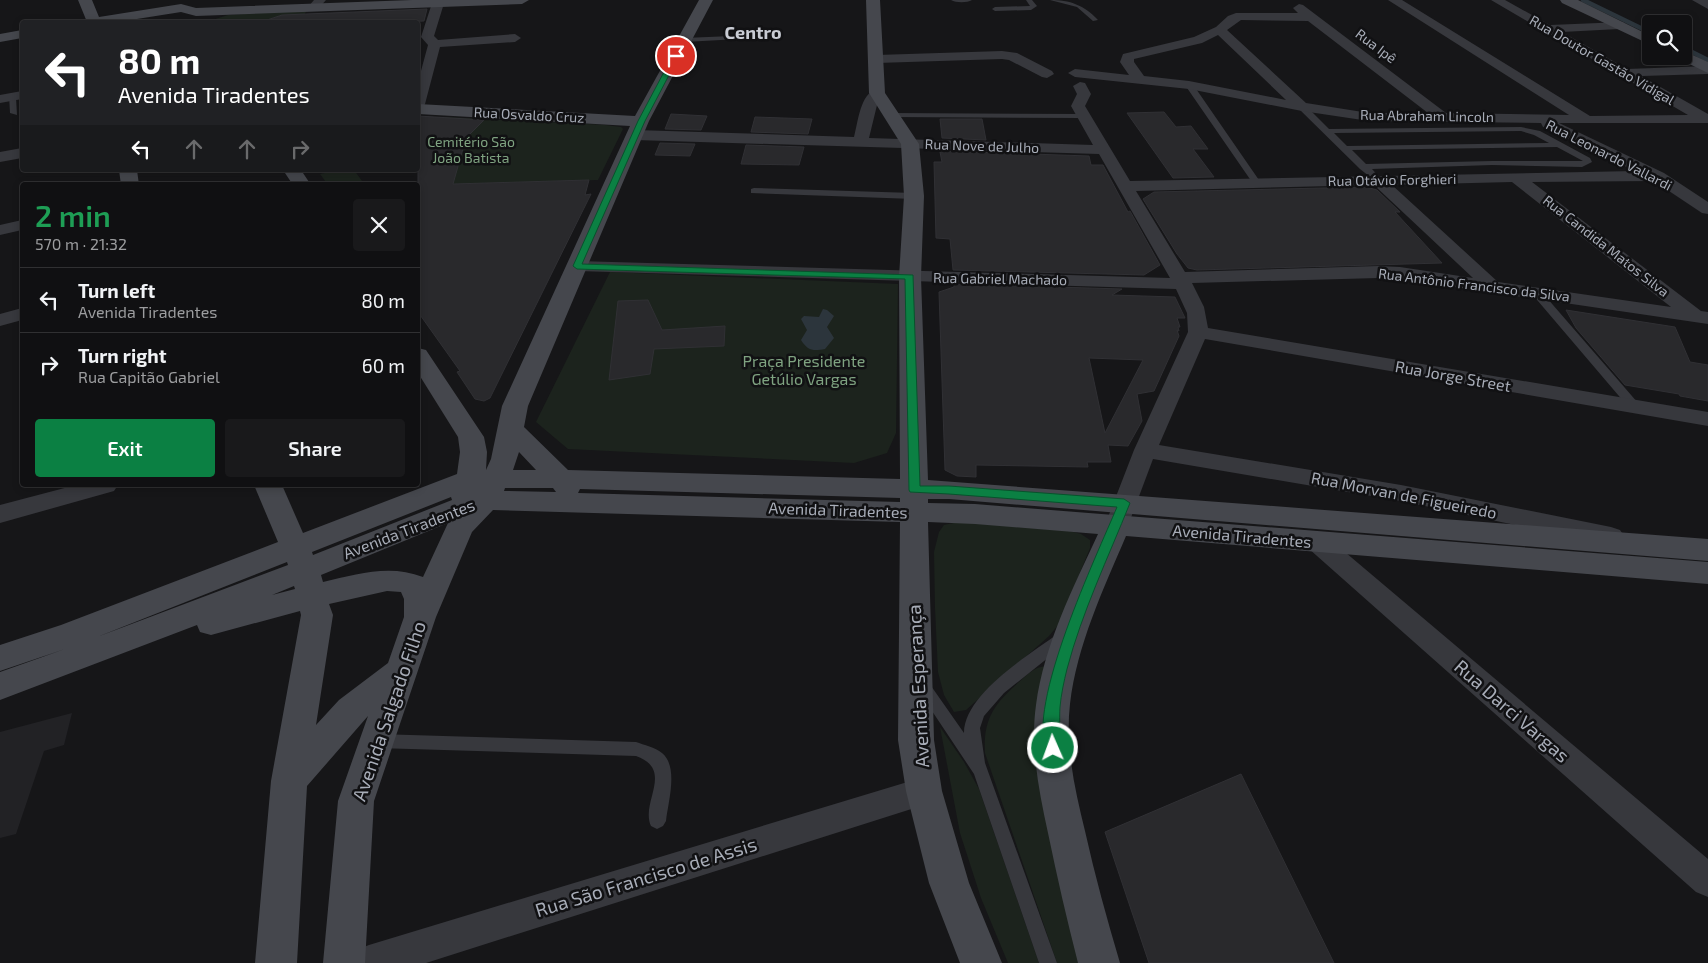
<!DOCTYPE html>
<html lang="en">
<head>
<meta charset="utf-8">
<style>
  :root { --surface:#101012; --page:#19191b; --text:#f1f3f6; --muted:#9c9d9f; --line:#303032; --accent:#0b8043 }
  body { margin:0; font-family:"Exo 2",sans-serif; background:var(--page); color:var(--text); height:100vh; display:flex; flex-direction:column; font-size:19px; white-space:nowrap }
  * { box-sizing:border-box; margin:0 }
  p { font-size:16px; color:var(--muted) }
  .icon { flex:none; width:28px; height:28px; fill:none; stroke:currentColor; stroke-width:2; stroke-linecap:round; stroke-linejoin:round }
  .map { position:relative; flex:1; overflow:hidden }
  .drawer { position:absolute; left:20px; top:182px; width:400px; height:305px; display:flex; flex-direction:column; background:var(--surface); border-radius:5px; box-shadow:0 2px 8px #0003,0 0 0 1px var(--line) }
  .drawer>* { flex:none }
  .guide { position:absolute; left:20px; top:20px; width:400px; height:152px; border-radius:5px; box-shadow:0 2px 8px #0003,0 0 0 1px var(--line); background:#202124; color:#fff; overflow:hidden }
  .fabs { position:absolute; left:1642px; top:15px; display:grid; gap:10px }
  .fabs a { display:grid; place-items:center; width:50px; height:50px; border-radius:5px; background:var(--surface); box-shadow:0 2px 8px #0003,0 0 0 1px var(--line); font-size:25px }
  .pin { position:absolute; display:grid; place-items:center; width:42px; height:42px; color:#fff; margin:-21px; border:2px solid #fff; border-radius:50%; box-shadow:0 1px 5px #0007 }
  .me { position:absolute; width:55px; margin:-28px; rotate:358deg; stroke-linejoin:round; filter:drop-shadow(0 0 4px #0008) }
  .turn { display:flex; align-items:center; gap:18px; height:105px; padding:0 15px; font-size:22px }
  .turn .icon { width:65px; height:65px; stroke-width:2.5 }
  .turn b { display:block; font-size:35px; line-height:42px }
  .lanes { display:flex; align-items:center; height:48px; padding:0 15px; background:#0003; justify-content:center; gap:25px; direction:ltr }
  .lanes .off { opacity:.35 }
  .round { display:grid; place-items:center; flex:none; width:52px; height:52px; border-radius:5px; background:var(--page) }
  .overview { display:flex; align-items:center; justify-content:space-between; height:85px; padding:0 15px }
  h1 { font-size:30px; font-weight:600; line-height:38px; color:#1e9e55 }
  .action { display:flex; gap:10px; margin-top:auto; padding:10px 15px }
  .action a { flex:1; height:58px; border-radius:5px; background:var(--accent); color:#fff; font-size:20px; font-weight:600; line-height:58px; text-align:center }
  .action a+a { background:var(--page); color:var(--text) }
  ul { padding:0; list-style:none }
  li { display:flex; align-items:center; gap:15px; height:65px; padding:0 15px; border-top:1px solid var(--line) }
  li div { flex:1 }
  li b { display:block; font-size:19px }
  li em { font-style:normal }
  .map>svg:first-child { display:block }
</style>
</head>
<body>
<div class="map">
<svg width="1708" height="963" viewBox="0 0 1708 963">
  <rect width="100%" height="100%" fill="#161618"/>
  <path fill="#222225" d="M72,713L64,745L44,751L16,834L0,838V732Z"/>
  <path fill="#1c231d" d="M307,10L300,22H206L228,15Z
    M446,117L605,125L621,127L623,129L598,180L453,184L432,132Z
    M340,170H354L365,185H328L320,174Z
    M610,272L898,284L896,433L887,453L854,463L568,449L536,422Z
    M958,522L1070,531L1081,534L1090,540V548L1059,624L1049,636L966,710L954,712L944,695L938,672L935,608L934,552L939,532L944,525Z
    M1046,666L1085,963H1057L985,753C983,719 994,704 1019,682C1028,674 1034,667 1046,666Z
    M940,727L964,762L979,789L1039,963H1008L981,898L960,833Z"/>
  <path fill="#2c353c" d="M823,309L827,310L834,316L827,327L834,338L825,349C813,351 808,351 801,340L807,330L801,319L804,316L819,317Z"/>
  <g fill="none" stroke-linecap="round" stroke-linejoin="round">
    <path stroke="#2c353c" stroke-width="4.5" d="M1583,0L1651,33
      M1684,48L1708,60"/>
  </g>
  <path fill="#29292c" stroke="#303034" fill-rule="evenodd" d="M427,9L424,21L399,22H268L267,20L282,15Z
    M1164,112L1176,127L1191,126L1208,149H1193L1214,177L1173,178L1127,113Z
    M671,114L707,116L701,130L665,129Z
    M418,116L484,120L466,138L453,184L589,180L585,195L591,194L490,398L484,401L475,399L457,372L460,371L418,312Z
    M755,117L812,119L808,134L751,132Z
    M940,119H982L986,140L942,138Z
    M660,143L695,144L690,156L655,155Z
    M746,145L804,147L799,165L741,164Z
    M944,151L1089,156L1091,165H1103L1128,212L1130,211L1160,265L1144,275L953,270L950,239L936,238L934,162H942L940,152Z
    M1366,187L1377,190L1400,212H1395L1442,263L1197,270L1188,268L1177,254L1143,199L1154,192Z
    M954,284L1122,289L1112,295L1175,297L1185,318H1177L1180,327H1178L1179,331L1177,330L1179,336L1154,391L1137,394L1142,421L1128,446L1108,445L1111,462H1087L1088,467L976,465V477L957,476L945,470L939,292L954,287ZM1089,358L1143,360L1105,433Z
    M648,300L662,330L725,326L724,346L654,349L650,374L609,380L618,301Z
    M1566,310L1675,327L1690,362L1708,365V401L1680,396L1679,394L1625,385L1576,328Z
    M1241,774L1334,963H1149L1105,832Z"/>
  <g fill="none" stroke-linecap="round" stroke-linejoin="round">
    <path fill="#37383d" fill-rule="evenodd" d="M951,0H972C967,3 956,3 951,0Z
      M1026,0H1032L1037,6L1031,10L995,11L992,9L995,7L1030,6Z
      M1050,0C1070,0 1084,5 1098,20L1093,21L1077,7Z
      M756,35L759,37L758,38L684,42L681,40L684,38Z
      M1186,83H1192L1261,183L1260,185H1254L1185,85Z
      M9,95L16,97L17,115L10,113Z
      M1299,105H1305L1329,129L1521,127L1540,131L1590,158L1592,162L1582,167L1492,165L1372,169L1383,181L1379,184L1360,169L1299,109ZM1521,131L1534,135L1549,143L1347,146L1334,133ZM1557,147L1583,161H1492L1366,164L1352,150Z
      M888,113L1084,114L1088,116L1084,118L891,117L887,115Z
      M754,188L914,193L918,196L914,199L751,193V189Z
      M1536,289L1540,290L1638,403L1640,406L1638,409H1630L1532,294V290Z
      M1064,631L1069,633L1071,637L1069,641L1004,693L984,716L980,728L985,763L1057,963H1039L974,774L916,687L919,683L924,681L929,683L964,733C964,694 1030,654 1059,633Z
      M377,734L636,742C644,745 655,747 662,753C679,767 668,802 666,821L663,826L657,829L651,826C640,802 675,770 636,756L377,748L371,746L369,741L371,736Z"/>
    <path fill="#37383d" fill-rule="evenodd" d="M314,0H326L318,9L314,11L308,7Z
      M433,0H445L434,36L438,40L515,34L521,38L515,42L440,47L425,104L423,107L418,108V82L428,45L421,37Z
      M1388,0H1402L1590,116L1688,115L1491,0H1505L1550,25L1623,22L1625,25L1623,28L1619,29L1562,32L1627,69L1708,66V74L1641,76L1708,114V123H1559L1664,173L1708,202V214L1702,213L1654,181L1532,182L1701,311L1708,312V324L1400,279L1378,278L1192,283L1204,307L1208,328L1708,412V426L1205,339L1159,445L1401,485L1611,527L1620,530L1624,536L1620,542L1611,545L1401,501L1153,459L1126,531L1117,534L1108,531L1105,525L1134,450L1188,332L1187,313L1176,289L577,271L571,270L568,266L571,262L577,261L1170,278L1099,154L635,140L630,138L627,135L630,132L635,130L854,137C858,123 860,93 877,89L884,93L878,101L869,138L1093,145L1071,106L1077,94L1073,86L1080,82L1085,83L1091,94L1085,106L1130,181L1635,171L1543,127L1541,123L1369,121L1302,111L1189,89L1075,77L1068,73L1075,69L1129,75L1120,62L1123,54L1194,37L1216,27L1228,16L1236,13H1298L1293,8L1299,4L1303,5L1446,113L1569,115ZM1241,20L1308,21L1428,113H1369L1306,103L1227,30ZM1218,35L1286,100L1189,81L1144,76L1134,62V59L1202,43ZM1512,182L1671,307L1498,282L1392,185ZM1374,185L1473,278L1400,267L1378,266L1185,272L1136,191Z
      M1692,0H1708V9Z
      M1002,51L1017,53L1052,71L1054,74L1047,78L1042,77L1009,60L1002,59L877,63L870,59L877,55Z
      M22,91V99L0,103V95Z
      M22,148V158L0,162V152Z
      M22,220V230L0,235V225Z
      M22,308V320L0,326V314Z
      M76,485H118L114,491L0,523V505Z
      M1317,533L1326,536L1708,859V897L1696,892L1308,548L1304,542L1308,536Z
      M924,777L935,781L940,791L935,801L924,805L426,963H351L356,950L369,945Z"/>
    <path fill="#45474d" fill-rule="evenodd" d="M78,0H92L99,17L181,4L196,8L412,0H529L522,4L196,16L181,12L118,22H87Z
      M699,0H713L649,121L528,406L524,427L568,470L900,479L899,277L904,196L901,144L869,93L866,0H880L885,93L919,144L924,196L921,277L928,480L1708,539V561L949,499H928V503L975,504L1708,562V584L1126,536C1103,590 1077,645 1070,704C1065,747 1075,790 1085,831C1095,876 1107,919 1120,963H1078C1067,920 1057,877 1048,833C1039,791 1030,748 1036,705C1044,645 1073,588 1098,534L975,524L928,522L934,740L942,791L969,883L1002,963H960L929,883L906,791L898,740L900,522L493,510L472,532L436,617L374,801L365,963H323L338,801L368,716L307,786L297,963H255L271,781L301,615L300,611L211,635L200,632L197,625L0,700V672L65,649L0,671V645L61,625L278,542L254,485H282L303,533L457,474L460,452L458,437L418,373V348L426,350L484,437L487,452L486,470L491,459L502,406L630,126L418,114V104L635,116ZM519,452L536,470H513ZM505,488H553L556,492L504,491ZM580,489L900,498V502L578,493ZM451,497L452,500L313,555L312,552ZM448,523L423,577C390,564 357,574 323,582L321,575ZM287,562L288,565L97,637ZM294,586L295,589L272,595ZM387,591L401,592L404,599V617L388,663L339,700L316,725L333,615L329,604Z
      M1560,0H1578L1651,36V45L1562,3Z
      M22,30V38L0,42V34Z
      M1684,51L1708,62V73L1679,59L1677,56H1684Z
      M119,170H137L139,185H121Z
      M283,170H301L311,185H293Z"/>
  </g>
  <path fill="#0b8043" stroke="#07532c" d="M673,55L679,56L645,121L582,264L913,275L920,486H949L1124,499L1130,503C1108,558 1082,612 1067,669C1064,681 1061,695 1060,707C1059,718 1061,745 1058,753L1053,755L1047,753C1025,706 1097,555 1117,507L949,494L910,492L909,490L905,279L577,269L573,266L638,121Z"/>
  <g text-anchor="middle" stroke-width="5" stroke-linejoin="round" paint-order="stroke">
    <g font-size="14" fill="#a8adb8" stroke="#111113">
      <text transform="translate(1376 46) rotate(37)" y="5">Rua Ipê</text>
      <text transform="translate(1602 60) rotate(30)" y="5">Rua Doutor Gastão Vidigal</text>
      <text transform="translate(529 115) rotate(3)" y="5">Rua Osvaldo Cruz</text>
      <text transform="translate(1427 116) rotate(1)" y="5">Rua Abraham Lincoln</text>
      <text transform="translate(982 146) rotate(2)" y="5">Rua Nove de Julho</text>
      <text transform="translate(1609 155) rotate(27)" y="5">Rua Leonardo Vallardi</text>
      <text transform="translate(1392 180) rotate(-1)" y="5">Rua Otávio Forghieri</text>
      <text transform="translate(1606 246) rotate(38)" y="5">Rua Candida Matos Silva</text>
      <text transform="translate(1000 279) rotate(1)" y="5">Rua Gabriel Machado</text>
      <text transform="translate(1474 285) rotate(7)" y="5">Rua Antônio Francisco da Silva</text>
    </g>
    <g font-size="14" fill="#7fa381" stroke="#111113">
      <text x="471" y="147">Cemitério São<tspan x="471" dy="16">João Batista</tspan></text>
    </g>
    <g font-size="16" fill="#7fa381" stroke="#111113">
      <text x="804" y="367">Praça Presidente<tspan x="804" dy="18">Getúlio Vargas</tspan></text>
    </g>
    <g font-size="16" fill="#a8adb8" stroke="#111113">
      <text transform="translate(1453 376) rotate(10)" y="6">Rua Jorge Street</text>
      <text transform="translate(1404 495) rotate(11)" y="6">Rua Morvan de Figueiredo</text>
      <text transform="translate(838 510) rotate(2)" y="6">Avenida Tiradentes</text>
      <text transform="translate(409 529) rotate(-21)" y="6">Avenida Tiradentes</text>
      <text transform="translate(1242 536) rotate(5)" y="6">Avenida Tiradentes</text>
    </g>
    <g font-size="18" font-weight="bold" fill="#c9ccd4" stroke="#111113">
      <text x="753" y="39">Centro</text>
    </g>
    <g font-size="19" fill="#a8adb8" stroke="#111113">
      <text transform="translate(918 686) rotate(-93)" y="7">Avenida Esperança</text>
      <text transform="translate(389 711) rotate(-71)" y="7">Avenida Salgado Filho</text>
      <text transform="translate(1512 711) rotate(41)" y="7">Rua Darci Vargas</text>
      <text transform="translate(646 877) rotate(-17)" y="7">Rua São Francisco de Assis</text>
    </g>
  </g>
</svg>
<div class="fabs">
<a><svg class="icon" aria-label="search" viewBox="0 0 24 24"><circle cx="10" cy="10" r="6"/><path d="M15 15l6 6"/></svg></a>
</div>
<div class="pin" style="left:676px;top:56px;background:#d93025"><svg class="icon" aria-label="arrive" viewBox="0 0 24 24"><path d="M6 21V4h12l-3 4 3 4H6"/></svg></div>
<svg class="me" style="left:1053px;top:748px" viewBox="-20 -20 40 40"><circle r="17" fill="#0b8043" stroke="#fff" stroke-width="3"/><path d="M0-11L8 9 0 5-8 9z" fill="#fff"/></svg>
<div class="guide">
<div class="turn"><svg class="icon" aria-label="left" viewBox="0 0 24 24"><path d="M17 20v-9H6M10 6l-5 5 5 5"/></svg><div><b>80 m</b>Avenida Tiradentes</div></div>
<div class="lanes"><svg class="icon" aria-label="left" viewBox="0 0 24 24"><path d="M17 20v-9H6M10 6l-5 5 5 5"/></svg><svg class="icon off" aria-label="ahead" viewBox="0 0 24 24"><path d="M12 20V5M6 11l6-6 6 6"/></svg><svg class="icon off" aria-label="ahead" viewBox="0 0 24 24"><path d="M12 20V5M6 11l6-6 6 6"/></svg><svg class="icon off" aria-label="right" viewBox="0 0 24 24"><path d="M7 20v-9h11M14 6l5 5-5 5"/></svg></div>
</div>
<section class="drawer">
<div class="overview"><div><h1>2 min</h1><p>570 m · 21:32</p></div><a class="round"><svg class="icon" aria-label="close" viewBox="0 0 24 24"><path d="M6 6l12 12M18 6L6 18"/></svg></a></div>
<ul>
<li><svg class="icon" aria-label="left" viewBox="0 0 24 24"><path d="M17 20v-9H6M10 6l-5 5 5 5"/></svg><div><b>Turn left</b><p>Avenida Tiradentes</p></div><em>80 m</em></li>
<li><svg class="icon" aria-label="right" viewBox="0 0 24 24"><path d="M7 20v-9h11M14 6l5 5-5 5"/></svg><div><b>Turn right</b><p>Rua Capitão Gabriel</p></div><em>60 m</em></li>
</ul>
<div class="action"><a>Exit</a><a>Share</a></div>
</section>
</div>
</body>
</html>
